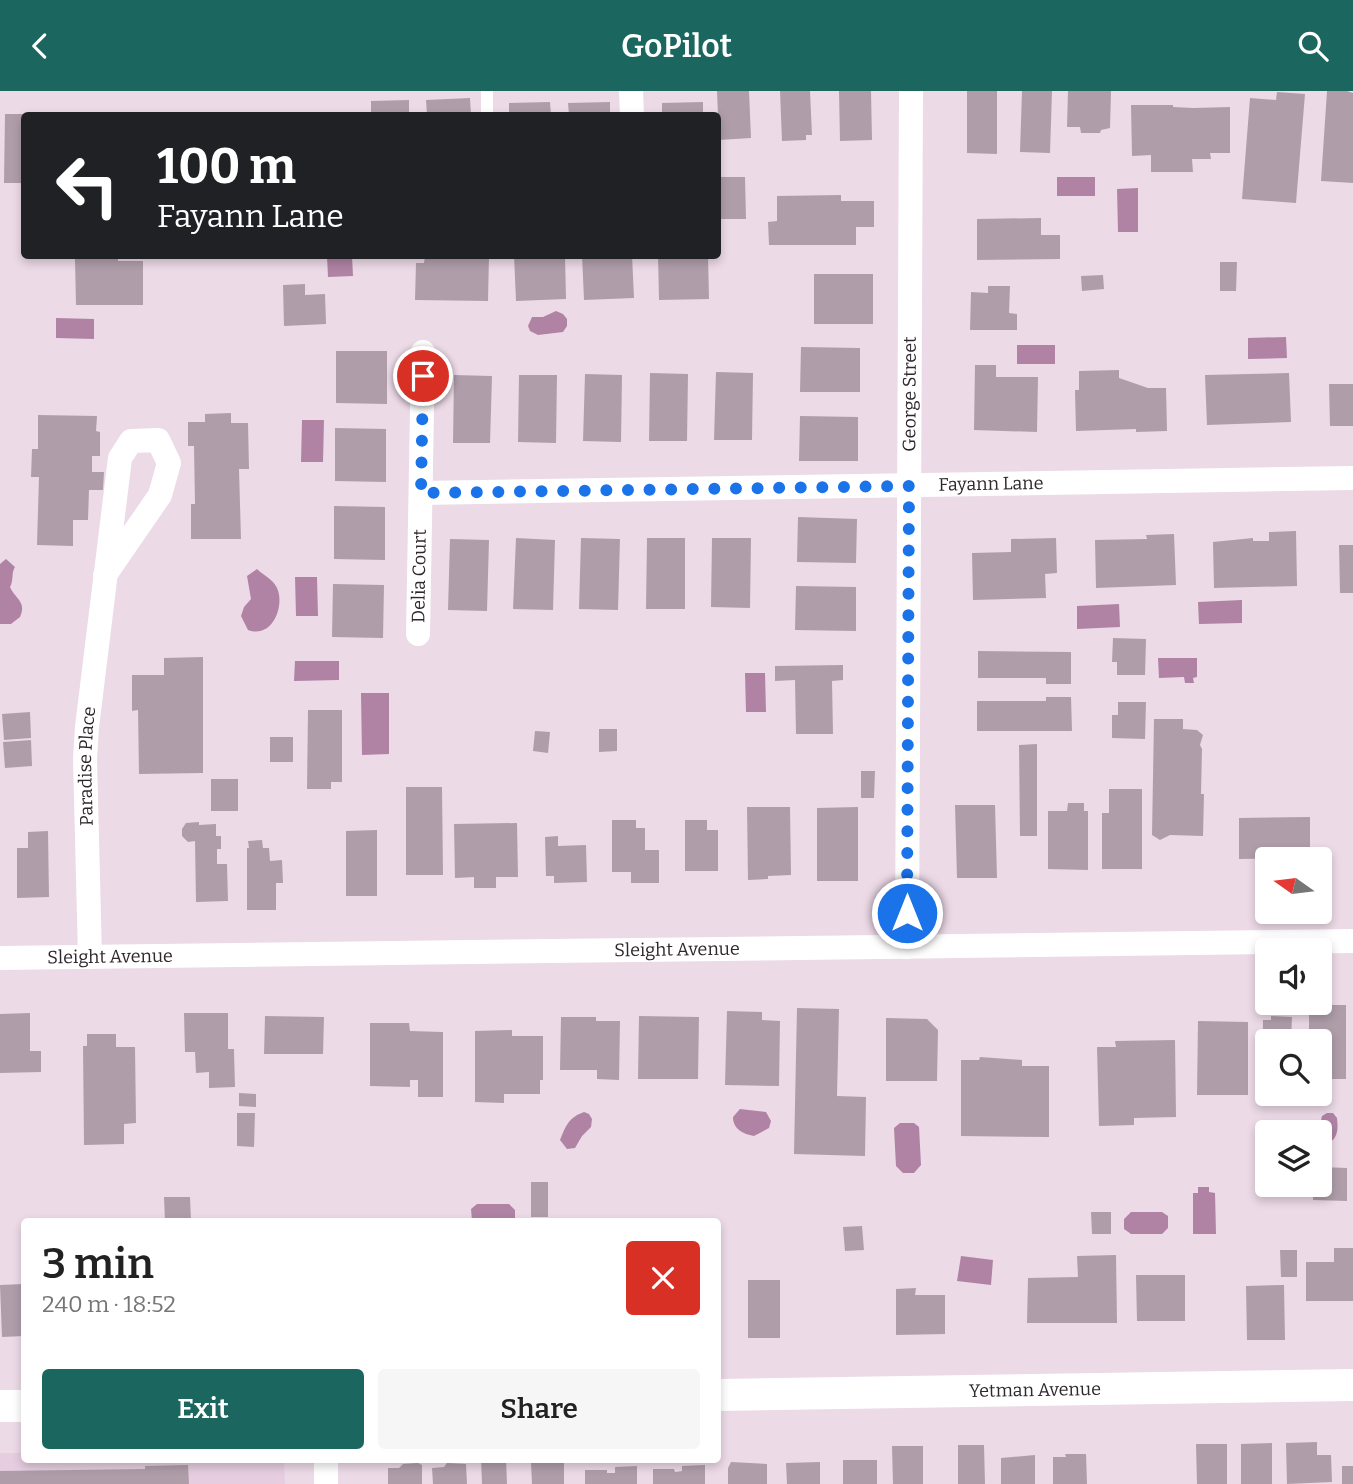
<!DOCTYPE html>
<html lang="en">
<head>
<meta charset="utf-8">
<style>
  :root { --surface:#fff; --page:#f6f6f6; --text:#222; --muted:#767676; --accent:#1b665e }
  body { margin:0; font-family:Bitter,serif; background:var(--page); color:var(--text); height:100vh; display:flex; flex-direction:column; font-size:26px; white-space:nowrap }
  * { box-sizing:border-box; margin:0 }
  p { font-size:23px; color:var(--muted) }
  .icon { flex:none; width:38px; height:38px; fill:none; stroke:currentColor; stroke-width:2; stroke-linecap:round; stroke-linejoin:round }
  .map { position:relative; flex:1; overflow:hidden }
  .details { position:absolute; left:21px; top:1127px; width:700px; height:245px; display:flex; flex-direction:column; background:var(--surface); border-radius:7px; box-shadow:0 4px 10px #0003 }
  .details>* { flex:none }
  .banner { position:absolute; left:21px; top:21px; width:700px; height:147px; border-radius:7px; box-shadow:0 4px 10px #0003; background:#202124; color:#fff; overflow:hidden }
  .needle { width:46px; rotate:284deg }
  .tools { position:absolute; left:1255px; top:756px; display:grid; gap:14px }
  .tools a { display:grid; place-items:center; width:77px; height:77px; border-radius:7px; background:var(--surface); box-shadow:0 4px 10px #0003; font-size:35px }
  .pin { position:absolute; display:grid; place-items:center; width:60px; height:60px; color:#fff; margin:-30px; border:4px solid #fff; border-radius:50%; box-shadow:0 2px 7px #0007 }
  .me { position:absolute; width:77px; margin:-38px; rotate:0deg; stroke-linejoin:round; filter:drop-shadow(0 0 5px #0008) }
  .turn { display:flex; align-items:center; gap:24px; height:147px; padding:0 21px; font-size:32px }
  .turn .icon { width:91px; height:91px; stroke-width:2.5 }
  .turn b { display:block; font-size:49px; line-height:60px }
  .round { display:grid; place-items:center; flex:none; width:74px; height:74px; border-radius:7px; background:var(--page) }
  .headline { display:flex; align-items:center; justify-content:space-between; height:119px; padding:0 21px }
  h1 { font-size:42px; font-weight:600; line-height:52px }
  .action { display:flex; gap:14px; margin-top:auto; padding:14px 21px }
  .action a { flex:1; height:80px; border-radius:7px; background:var(--accent); color:#fff; font-size:28px; font-weight:600; line-height:80px; text-align:center }
  .action a+a { background:var(--page); color:var(--text) }
  header { display:flex; justify-content:space-between; align-items:center; height:91px; padding:0 21px; background:var(--accent); color:#fff; font-size:32px; font-weight:600 }
  .map>svg:first-child { display:block }
</style>
</head>
<body>
<header><svg class="icon" aria-label="back" viewBox="0 0 24 24"><path d="M15 5l-7 7 7 7"/></svg>GoPilot<svg class="icon" aria-label="search" viewBox="0 0 24 24"><circle cx="10" cy="10" r="6"/><path d="M15 15l6 6"/></svg></header>
<div class="map">
<svg width="1353" height="1393" viewBox="0 0 1353 1393">
  <rect width="100%" height="100%" fill="#ecdae7"/>
  <path fill="#e6cee0" d="M0,1362H24V1368L284,1369L285,1393H0Z"/>
  <path fill="#b083a5" d="M1057,86H1095V105H1057Z
    M1138,97V141H1118L1117,98Z
    M327,165H352L353,185L328,186Z
    M556,220L563,223L567,228V235L563,241L538,244L530,240L528,235L532,226H543Z
    M56,227L94,228V248L56,247Z
    M1286,246L1287,267L1248,268V247Z
    M1017,254H1055V273H1017Z
    M302,329H324L323,371H301Z
    M6,468L15,476C11,482 14,489 10,496C15,508 27,510 20,526L11,533H0V473Z
    M257,478C264,485 272,487 277,497C285,514 273,548 248,539L241,525L244,516L251,508L247,485Z
    M295,486H317L318,525H296Z
    M1242,509V532L1199,533L1198,511Z
    M1119,513L1120,536L1077,538V515Z
    M1158,567H1197V586L1193,587L1194,592H1185L1184,586L1159,587Z
    M295,570H339V589L294,590Z
    M745,582H765L766,621H746Z
    M361,602H389V663L362,664Z
    M740,1018L766,1021L771,1030L769,1037L754,1045C743,1043 733,1038 733,1026Z
    M584,1021L589,1023L592,1028L591,1036L582,1045L575,1057L567,1058L560,1049C566,1035 568,1027 584,1021Z
    M1327,1022H1333L1337,1027C1339,1044 1336,1050 1320,1057V1041H1311L1320,1034L1322,1025Z
    M900,1032H914L919,1036L921,1074L914,1082H903L896,1075L894,1037Z
    M1198,1096H1209V1101L1215,1102L1216,1143H1193V1102H1198Z
    M477,1113H509L515,1119V1130H472L471,1118Z
    M1131,1121H1162L1168,1125V1137L1162,1143H1131L1124,1138V1128Z
    M961,1165L993,1169L991,1194L957,1190Z"/>
  <path fill="#af9eaa" d="M717,0H749L751,47L719,49Z
    M780,0H810L812,44H806V49L782,50Z
    M839,0H871L872,49L840,50Z
    M967,0H997V63L967,62Z
    M1022,0H1052L1050,62L1020,61Z
    M1068,0H1111L1110,37L1101,39L1100,42H1081L1080,36H1067Z
    M1327,0H1347L1353,2V92L1321,90Z
    M1277,1L1305,3L1296,112L1242,108L1250,7L1276,9Z
    M470,7L471,24H427L426,9Z
    M409,9V24H371V10Z
    M550,11L551,24H509V12Z
    M610,11V24H569L568,12Z
    M703,11V24H662V12Z
    M1131,14H1173V16L1193,17L1230,16V62H1210L1211,68H1192L1193,81H1151V64L1132,65Z
    M5,23H24V92H4Z
    M718,86H745L746,128H718Z
    M841,104V110H874V136H856V154H769L768,131L777,130V105Z
    M1041,127V144H1060V168L977,169V128Z
    M514,164H565L566,208L516,210Z
    M582,164H632L634,207L584,209Z
    M658,164H708L709,208L659,209Z
    M98,165H118V170H143V214H76L75,168H98Z
    M425,165H489L488,210L415,209L416,172H424Z
    M1220,171H1237L1236,200H1220Z
    M814,183H873V233H814Z
    M1103,184L1104,198L1082,200L1081,185Z
    M305,193V204L325,203L326,233L284,235L283,194Z
    M988,195H1010L1009,222L1017,223V239H970L971,201L988,202Z
    M801,256L860,257V301H800Z
    M336,260H387V313L336,312Z
    M975,274H996V286H1038L1037,341L974,339Z
    M1119,279V287L1148,297H1166L1167,340L1136,341V338L1076,340L1075,299H1079V280Z
    M716,281L753,282L752,349H714Z
    M650,282L688,283L687,350H649Z
    M1289,282L1291,331L1207,334L1205,284Z
    M585,283L622,284L621,351L583,350Z
    M454,284L492,285L490,352H453Z
    M519,284H557L556,352L518,351Z
    M1329,293H1353V335H1330Z
    M231,322V332H248L249,378H239L241,448H191V413H195L194,355H188V331H205V323Z
    M38,324L97,325L96,340L100,341V365H92V381H104L103,399H89L88,429H73V455L37,454L39,386H31L32,358H38Z
    M800,325L858,326V370H799Z
    M335,337L386,338V391L335,390Z
    M334,415L385,416V469L334,468Z
    M798,426L857,428L856,472L797,471Z
    M1296,440L1297,495L1214,497L1213,451L1253,447V450H1269V441Z
    M1174,443L1176,494L1096,497L1095,449L1147,448L1146,444Z
    M516,447L555,449L553,519L513,518Z
    M581,447L620,448L618,519L579,518Z
    M647,447H685V518H646Z
    M712,447H751L750,517L711,516Z
    M1056,447L1057,482L1045,483L1046,507L973,509L972,462L1011,461V448Z
    M450,448L489,449L487,520L448,519Z
    M1339,454H1353V502H1340Z
    M333,493L384,494L383,547L332,546Z
    M796,495L856,496V540L795,539Z
    M1113,547L1146,548L1145,584H1117V571H1112Z
    M978,560L1071,561V593H1046V587H978Z
    M203,566V682L139,683L138,619L132,620V584H164V567Z
    M843,574V589L832,590L833,643H796L795,589L775,590V575Z
    M1046,606H1071L1072,640H977V610H1046Z
    M1118,611H1146L1145,648L1112,647V624H1118Z
    M308,619H342V691H331V698H307Z
    M30,621L31,647L4,649L2,623Z
    M1154,628H1183V638L1197,639L1203,644L1200,654L1202,658L1201,703H1204L1203,745L1170,744L1160,749L1152,744Z
    M599,638H617V660L599,661Z
    M535,640L550,641L548,662L533,660Z
    M270,646H293V671H270Z
    M31,649L32,675L5,677L3,651Z
    M1037,653V745H1020L1019,654Z
    M861,680H875L874,707H861Z
    M211,688H238V720H211Z
    M406,696H442L443,784H406Z
    M1109,698H1142V778H1102V722H1109Z
    M1068,712H1084V720H1088V779L1048,778V720H1067Z
    M955,714H995L997,787H957Z
    M747,716H790L791,784L768,785V788L748,789Z
    M858,716V790H817V717Z
    M1310,726V767L1239,768V727Z
    M612,729H636V737H645V759H659V792H631V781H612Z
    M685,729H707V739H718V780H685Z
    M199,731V734L216,733V745H221V758H217V773H227L228,810L196,811L195,750L188,751L182,745V738L186,732Z
    M517,732L518,786H496V797H474V786L455,787L454,733Z
    M377,739V805H346V740Z
    M48,740L49,806L17,807V757H28V741Z
    M558,745V755L586,754L587,791L554,792V785H546L545,746Z
    M262,749L263,757H269L270,770L282,769L283,792H276V819H247V757H249L248,750Z
    M1309,914H1346V988H1320V950H1309Z
    M797,917L839,918L837,1005L866,1006L865,1065L794,1063Z
    M727,920L762,921V929L780,930L779,995L725,994Z
    M30,922V960H41V981L0,982V923Z
    M184,922H228V958H234V960L235,996L209,997V981L196,982L195,961H185Z
    M265,925L324,926L323,963H264Z
    M639,925L699,926L698,988H638Z
    M1271,925L1292,926L1291,950H1267V1002H1262L1263,929H1271Z
    M561,926H596V930H620L619,989L597,988V979H560Z
    M886,927L927,928L938,939L937,990H886Z
    M1198,930L1248,931V1004H1197Z
    M370,932H409L410,940L443,941V1006H418V989H410V996L370,995Z
    M512,939V945H543V989H540V1003H504V1012L475,1011V940Z
    M87,943H116V956H135L136,1032L124,1033V1053L84,1054L83,955H87Z
    M1175,949L1176,1026L1134,1027V1034L1099,1035L1097,956H1116L1115,950Z
    M980,966L1022,969V975H1049V1046L961,1045V969H979Z
    M239,1002L256,1003V1016L239,1015Z
    M237,1022H255L254,1056L237,1055Z
    M1320,1076L1347,1077V1110L1313,1109V1094H1320Z
    M531,1091H548V1126H531Z
    M164,1106H190L191,1130H165Z
    M1091,1121H1111V1143H1092Z
    M862,1135L864,1159L845,1160L843,1136Z
    M1334,1157H1353V1210H1306V1171H1334Z
    M1280,1159H1297V1186H1281Z
    M1116,1164L1117,1232H1027L1028,1187L1078,1186L1077,1165Z
    M1136,1184H1185V1230H1137Z
    M748,1189H780V1247H748Z
    M24,1193V1245L2,1246L0,1194Z
    M1284,1194L1285,1249H1247L1246,1195Z
    M916,1197L915,1204H945V1243L896,1244V1198Z
    M1317,1351V1364H1331L1332,1391L1287,1393L1286,1352Z
    M1272,1352V1393H1241V1353Z
    M1196,1353H1227V1393H1197Z
    M958,1354H984L985,1393H958Z
    M892,1355H923V1393H893Z
    M1065,1363H1086L1087,1393H1053V1366H1066Z
    M1035,1364V1393H1001V1367Z
    M481,1368H506L507,1393H482Z
    M543,1368H564V1393H532L531,1372H543Z
    M843,1369H877V1393H843Z
    M731,1371L767,1373V1393H728V1377Z
    M820,1371V1393H787L786,1372Z
    M418,1372L422,1374V1393H388V1377H399L403,1373Z
    M447,1372L466,1373L467,1393H433L432,1377L444,1376Z
    M188,1374L189,1393H0V1380L145,1378V1375Z
    M705,1374V1393H653V1378H674L675,1381L682,1380V1375Z
    M637,1375V1393H585V1379H607V1382H615V1376Z
    M1342,1375H1353V1393H1342Z"/>
  <g fill="none" stroke-linecap="round" stroke-linejoin="round">
    <path stroke="#fff" stroke-width="12" d="M487,0V24"/>
    <g stroke="#fff" stroke-width="24">
      <path d="M631,0L632,24"/>
      <path id="s1" d="M421,402L1353,387"/>
      <path id="s2" d="M418,543L423,261"/>
      <path id="s3" d="M907,856L911,0"/>
      <path id="s4" d="M90,866L85,668L87,636L120,367L131,350L158,349L169,372L160,404L105,484"/>
      <path id="s5" d="M0,867L1353,850"/>
      <path d="M326,1368V1393"/>
    </g>
    <g stroke="#fff" stroke-width="32">
      <path id="s6" d="M718,1304L1353,1294"/>
      <path d="M0,1315H24"/>
    </g>
  </g>
  <g fill="none" stroke-linecap="round" stroke-linejoin="round">
    <path stroke="#1a73e8" stroke-width="12" stroke-dasharray="0 21.6" d="M423,285L421,402L909,395L907,822"/>
  </g>
  <g text-anchor="middle" stroke-width="7" stroke-linejoin="round" paint-order="stroke">
    <g font-size="18" fill="#2e272c" stroke="#ecdae7">
      <text dy="6" stroke="none"><textPath href="#s3" startOffset="553">George Street</textPath></text>
      <text dy="6" stroke="none"><textPath href="#s1" startOffset="570">Fayann Lane</textPath></text>
      <text dy="6" stroke="none"><textPath href="#s2" startOffset="58">Delia Court</textPath></text>
      <text dy="6" stroke="none"><textPath href="#s4" startOffset="191">Paradise Place</textPath></text>
      <text dy="6" stroke="none"><textPath href="#s5" startOffset="677">Sleight Avenue</textPath></text>
      <text dy="6" stroke="none"><textPath href="#s5" startOffset="110">Sleight Avenue</textPath></text>
      <text dy="6" stroke="none"><textPath href="#s6" startOffset="317">Yetman Avenue</textPath></text>
    </g>
  </g>
</svg>
<div class="tools">
<a><svg class="needle" viewBox="-14 -14 28 28"><path d="M0-13l5 13h-10z" fill="#e53935"/><path d="M0 13l5-13h-10z" fill="#767676"/></svg></a>
<a><svg class="icon" aria-label="sound" viewBox="0 0 24 24"><path d="M4 9h4l5-4v14l-5-4H4zM17 9q2 3 0 6"/></svg></a>
<a><svg class="icon" aria-label="search" viewBox="0 0 24 24"><circle cx="10" cy="10" r="6"/><path d="M15 15l6 6"/></svg></a>
<a><svg class="icon" aria-label="layers" viewBox="0 0 24 24"><path d="M12 4l9 5-9 5-9-5zM3 14l9 5 9-5"/></svg></a>
</div>
<div class="pin" style="left:423px;top:285px;background:#d93025"><svg class="icon" aria-label="arrive" viewBox="0 0 24 24"><path d="M6 21V4h12l-3 4 3 4H6"/></svg></div>
<svg class="me" style="left:907px;top:822px" viewBox="-20 -20 40 40"><circle r="17" fill="#1a73e8" stroke="#fff" stroke-width="3"/><path d="M0-11L8 9 0 5-8 9z" fill="#fff"/></svg>
<div class="banner">
<div class="turn"><svg class="icon" aria-label="left" viewBox="0 0 24 24"><path d="M17 20v-9H6M10 6l-5 5 5 5"/></svg><div><b>100 m</b>Fayann Lane</div></div>
</div>
<section class="details">
<div class="headline"><div><h1>3 min</h1><p>240 m · 18:52</p></div><a class="round" style="background:#d93025;color:#fff"><svg class="icon" aria-label="close" viewBox="0 0 24 24"><path d="M6 6l12 12M18 6L6 18"/></svg></a></div>
<div class="action"><a>Exit</a><a>Share</a></div>
</section>
</div>
</body>
</html>
